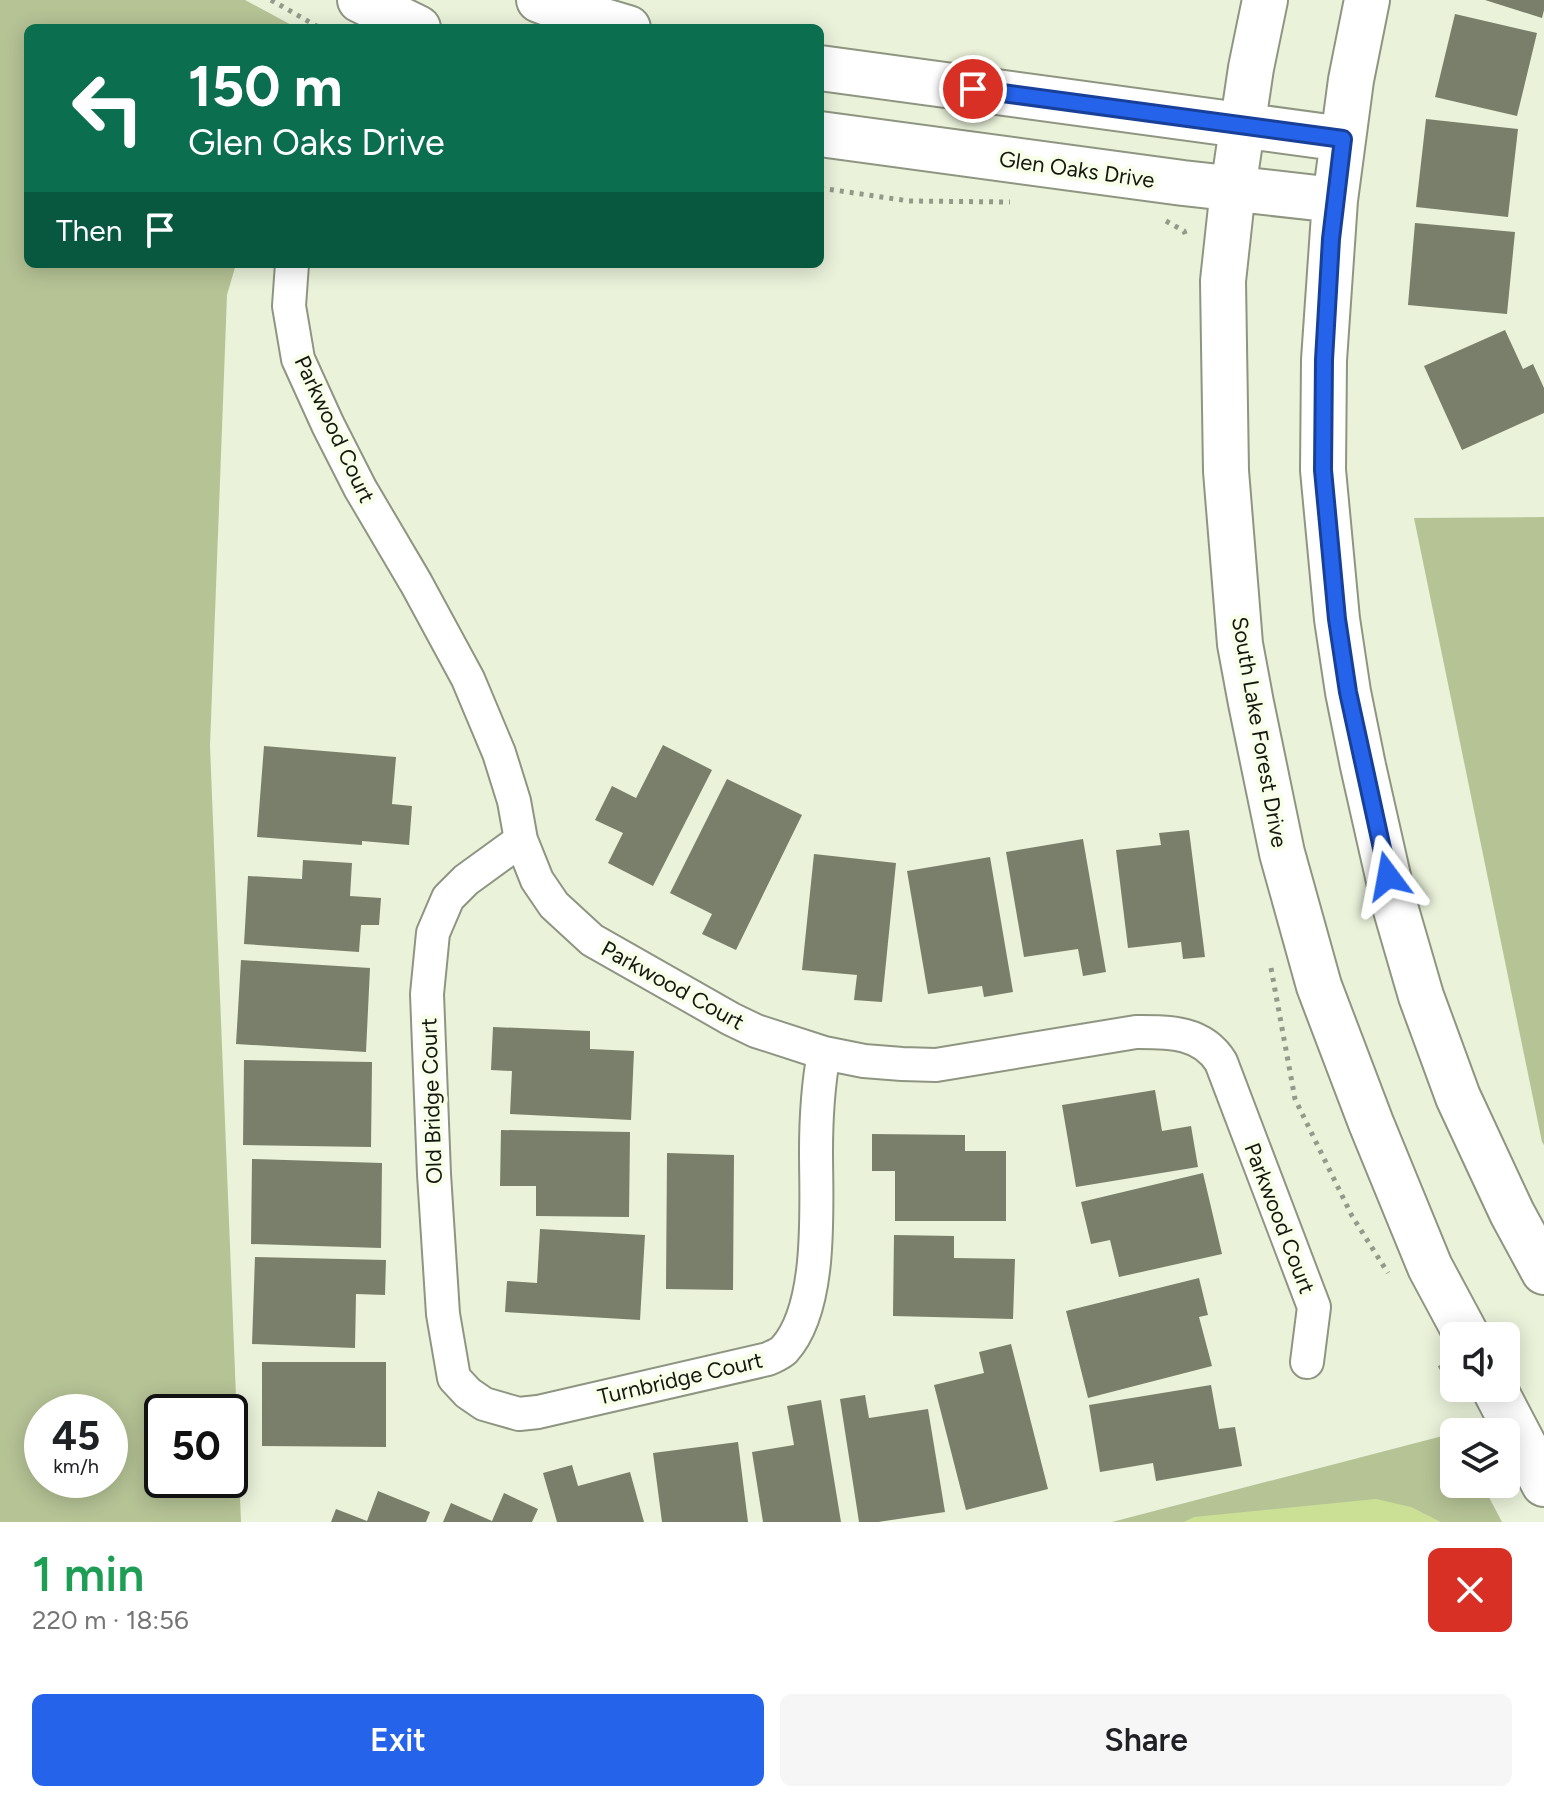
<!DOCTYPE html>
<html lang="en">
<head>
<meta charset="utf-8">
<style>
  :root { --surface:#fff; --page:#f6f6f6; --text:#202124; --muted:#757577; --accent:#2563eb }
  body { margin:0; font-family:Figtree,sans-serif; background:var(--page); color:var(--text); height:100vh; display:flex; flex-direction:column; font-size:30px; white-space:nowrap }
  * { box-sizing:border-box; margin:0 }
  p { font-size:26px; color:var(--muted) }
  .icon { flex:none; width:44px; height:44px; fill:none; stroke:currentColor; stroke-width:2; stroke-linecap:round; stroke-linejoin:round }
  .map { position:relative; height:1522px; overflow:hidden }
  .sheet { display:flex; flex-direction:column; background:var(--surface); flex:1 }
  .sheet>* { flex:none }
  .top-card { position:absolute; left:24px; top:24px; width:800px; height:244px; border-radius:12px; box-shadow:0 4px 20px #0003; background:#0b6e4f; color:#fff; overflow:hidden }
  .tools { position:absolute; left:1440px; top:1322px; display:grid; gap:16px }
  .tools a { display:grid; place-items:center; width:80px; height:80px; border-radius:12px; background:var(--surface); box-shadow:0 4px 20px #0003; font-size:40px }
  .speed { position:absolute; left:24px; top:1394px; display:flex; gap:16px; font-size:40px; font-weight:700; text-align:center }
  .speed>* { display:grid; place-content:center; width:104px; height:104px; border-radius:50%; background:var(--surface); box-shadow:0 4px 20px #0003; line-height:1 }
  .speed small { font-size:20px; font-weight:400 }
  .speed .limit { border:4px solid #111; border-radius:12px; background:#fff; color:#111 }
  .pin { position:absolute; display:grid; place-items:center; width:68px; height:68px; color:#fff; margin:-34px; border:4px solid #fff; border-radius:50%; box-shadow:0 2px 8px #0007 }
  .me { position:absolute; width:88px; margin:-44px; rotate:347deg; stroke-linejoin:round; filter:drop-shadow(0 0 6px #0008) }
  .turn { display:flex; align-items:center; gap:28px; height:168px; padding:0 32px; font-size:36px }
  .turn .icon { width:104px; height:104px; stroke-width:2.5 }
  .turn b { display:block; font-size:56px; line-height:68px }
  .then { display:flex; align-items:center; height:76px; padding:0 32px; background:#0003; gap:16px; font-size:30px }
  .round { display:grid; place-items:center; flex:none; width:84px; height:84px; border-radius:12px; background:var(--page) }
  .overview { display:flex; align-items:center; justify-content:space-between; height:136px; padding:0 32px }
  h1 { font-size:48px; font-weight:600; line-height:60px; color:#1e9e55 }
  .action { display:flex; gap:16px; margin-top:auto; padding:16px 32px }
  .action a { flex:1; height:92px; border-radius:12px; background:var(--accent); color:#fff; font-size:32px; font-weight:600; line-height:92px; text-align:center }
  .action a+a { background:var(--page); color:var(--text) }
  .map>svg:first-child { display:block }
</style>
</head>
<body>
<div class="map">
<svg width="1544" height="1522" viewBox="0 0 1544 1522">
  <rect width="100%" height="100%" fill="#eaf2da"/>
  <path fill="#b6c395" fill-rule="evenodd" d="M0,0H245L297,28H28V264H236L227,295L210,746L241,1522H0ZM42,1412H110V1480H42ZM162,1412H230V1480H162Z
    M1544,517V1145L1542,1142L1414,518Z
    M1454,1433V1484H1482L1502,1522H1112Z"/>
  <path fill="#cbe095" d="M1376,1499L1411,1507L1441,1522H1184L1194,1517Z"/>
  <path fill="#797f6a" d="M1485,0H1544V10L1542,18Z
    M1455,14L1537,33L1517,116L1435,97Z
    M1426,119L1518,129L1508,217L1416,207Z
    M1415,223L1515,232L1507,314L1408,305Z
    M1505,330L1523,369L1533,364L1544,388V413L1462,450L1424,366Z
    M663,745L712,770L653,886L608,863L623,833L595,820L612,786L636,798Z
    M264,746L396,757L392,804L412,806L409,845L362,841V845L257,837Z
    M727,779L802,815L736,950L702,934L712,914L670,893Z
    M1189,830L1205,957L1183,959L1181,942L1128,948L1116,850L1161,845L1159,833Z
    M1083,839L1106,972L1083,976L1078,949L1024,957L1006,852Z
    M814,854L896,863L882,1002L854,1000L857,975L802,970Z
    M990,857L1013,992L984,997L982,986L928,994L907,871Z
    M303,860L352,863L350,896L381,898L379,925H361L359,952L244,944L248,876L302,879Z
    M241,960L370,968L366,1052L236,1044Z
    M493,1027L590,1031V1049L634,1051L631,1120L510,1114L512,1071L491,1070Z
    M244,1060L372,1062L371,1147L243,1145Z
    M1155,1090L1162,1131L1191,1126L1198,1167L1076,1187L1062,1105Z
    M501,1130L630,1132L629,1217L536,1216V1186H500Z
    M872,1134L965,1135V1151H1006V1221H895V1171H872Z
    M667,1153L734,1155L733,1290L666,1289Z
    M252,1159L382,1163L381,1248L251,1244Z
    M1203,1173L1222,1254L1119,1277L1110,1240L1091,1244L1081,1202Z
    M540,1229L645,1235L640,1320L505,1312L507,1281L537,1283Z
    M894,1235L954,1236V1258L1015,1259L1013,1319L893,1316Z
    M255,1257L386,1260L385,1295L356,1294L355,1348L252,1344Z
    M1199,1278L1208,1315L1199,1317L1212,1366L1088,1398L1066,1311Z
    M1011,1344L1048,1489L966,1510L934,1385L984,1373L979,1352Z
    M262,1362H386V1447L262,1446Z
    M1211,1385L1219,1429L1235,1427L1242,1466L1156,1481L1153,1463L1100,1472L1089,1405Z
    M865,1395L869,1418L928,1409L945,1512L878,1522H859L840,1399Z
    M821,1400L841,1522H763L752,1452L794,1445L787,1406Z
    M738,1442L748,1522H662L653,1453Z
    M572,1465L578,1486L630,1472L644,1522H557L543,1473Z
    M378,1491L430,1512L426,1522H331L336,1509L367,1521Z
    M504,1493L538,1509L532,1522H443L451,1503L492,1521Z"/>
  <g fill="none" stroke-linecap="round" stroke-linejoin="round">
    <defs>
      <path id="street" d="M292,264L289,306L298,359L328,425L360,488L416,583L468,679L499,753L514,801L521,840L537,880L554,905L592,940L731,1019L756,1031L824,1053L864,1061L902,1064L936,1065L1136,1032C1168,1032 1202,1031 1221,1062L1314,1307L1307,1362
        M521,840L466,880L448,898L433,933L427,994L434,1174L443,1314L454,1378L468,1393L484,1404L519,1414L538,1412L768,1359C774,1356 780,1354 784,1350C823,1308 816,1206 816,1152C816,1119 818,1085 824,1053"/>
      <path id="secondary" d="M360,0L418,28
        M539,0L563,9L628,28
        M1265,0L1251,68L1233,189L1223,281L1226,471L1240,644L1251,703L1282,853L1319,986L1371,1123L1430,1267L1467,1336
        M1367,0L1351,80L1335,200L1324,360L1323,470L1337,619L1348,692L1363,766L1394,903L1421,996L1458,1097L1512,1213L1544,1272
        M820,68L1343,139
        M820,134L1183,183L1335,200
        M1494,1388L1544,1484"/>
    </defs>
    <use href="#street" stroke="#8e9580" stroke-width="36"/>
    <use href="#secondary" stroke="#8e9580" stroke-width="48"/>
    <path stroke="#949a89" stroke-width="5" stroke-dasharray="4 6" stroke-linecap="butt" d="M271,0L320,28
      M820,188L909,201L1010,202
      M1166,221L1184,231L1187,239
      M1271,968L1295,1099L1352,1216L1388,1273
      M1440,1365L1454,1392"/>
    <use href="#street" stroke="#fff" stroke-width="32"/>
    <use href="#secondary" stroke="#fff" stroke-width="44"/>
  </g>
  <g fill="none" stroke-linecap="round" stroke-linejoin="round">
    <defs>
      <path id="route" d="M973,89L1343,139L1331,239L1324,360L1323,470L1337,619L1348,692L1388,876"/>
    </defs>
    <use href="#route" stroke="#184099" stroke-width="20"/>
    <use href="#route" stroke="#2563eb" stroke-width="14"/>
  </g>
  <g text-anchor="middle" stroke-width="8" stroke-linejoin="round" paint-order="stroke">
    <g font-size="22" fill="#151810" stroke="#f8ffe8">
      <text transform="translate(1077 169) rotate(8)" y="8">Glen Oaks Drive</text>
      <text transform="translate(335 429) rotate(65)" y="8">Parkwood Court</text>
      <text transform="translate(1260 732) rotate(80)" y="8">South Lake Forest Drive</text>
      <text transform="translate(673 985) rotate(29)" y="8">Parkwood Court</text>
      <text transform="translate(431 1101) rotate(-92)" y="8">Old Bridge Court</text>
      <text transform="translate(1280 1218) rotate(69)" y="8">Parkwood Court</text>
      <text transform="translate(680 1378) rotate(-13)" y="8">Turnbridge Court</text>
    </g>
  </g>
</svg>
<div class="tools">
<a><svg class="icon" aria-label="sound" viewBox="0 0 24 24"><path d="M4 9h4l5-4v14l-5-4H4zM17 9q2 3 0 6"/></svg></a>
<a><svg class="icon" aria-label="layers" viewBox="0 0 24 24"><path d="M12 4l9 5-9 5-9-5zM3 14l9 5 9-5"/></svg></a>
</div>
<div class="speed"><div>45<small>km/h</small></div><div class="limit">50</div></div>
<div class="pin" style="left:973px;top:89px;background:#d93025"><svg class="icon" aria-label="arrive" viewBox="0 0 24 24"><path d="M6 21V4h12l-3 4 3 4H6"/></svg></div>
<svg class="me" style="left:1388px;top:876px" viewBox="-20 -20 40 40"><path d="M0-17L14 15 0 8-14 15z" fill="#2563eb" stroke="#fff" stroke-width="4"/></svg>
<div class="top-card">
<div class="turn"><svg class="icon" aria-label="left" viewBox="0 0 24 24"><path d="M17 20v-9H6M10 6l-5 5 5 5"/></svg><div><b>150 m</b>Glen Oaks Drive</div></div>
<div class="then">Then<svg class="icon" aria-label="arrive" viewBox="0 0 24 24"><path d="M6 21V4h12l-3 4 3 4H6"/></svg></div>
</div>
</div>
<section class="sheet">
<div class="overview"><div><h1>1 min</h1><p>220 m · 18:56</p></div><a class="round" style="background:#d93025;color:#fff"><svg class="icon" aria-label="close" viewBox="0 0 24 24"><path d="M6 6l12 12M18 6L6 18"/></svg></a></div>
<div class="action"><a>Exit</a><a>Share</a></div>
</section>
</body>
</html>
